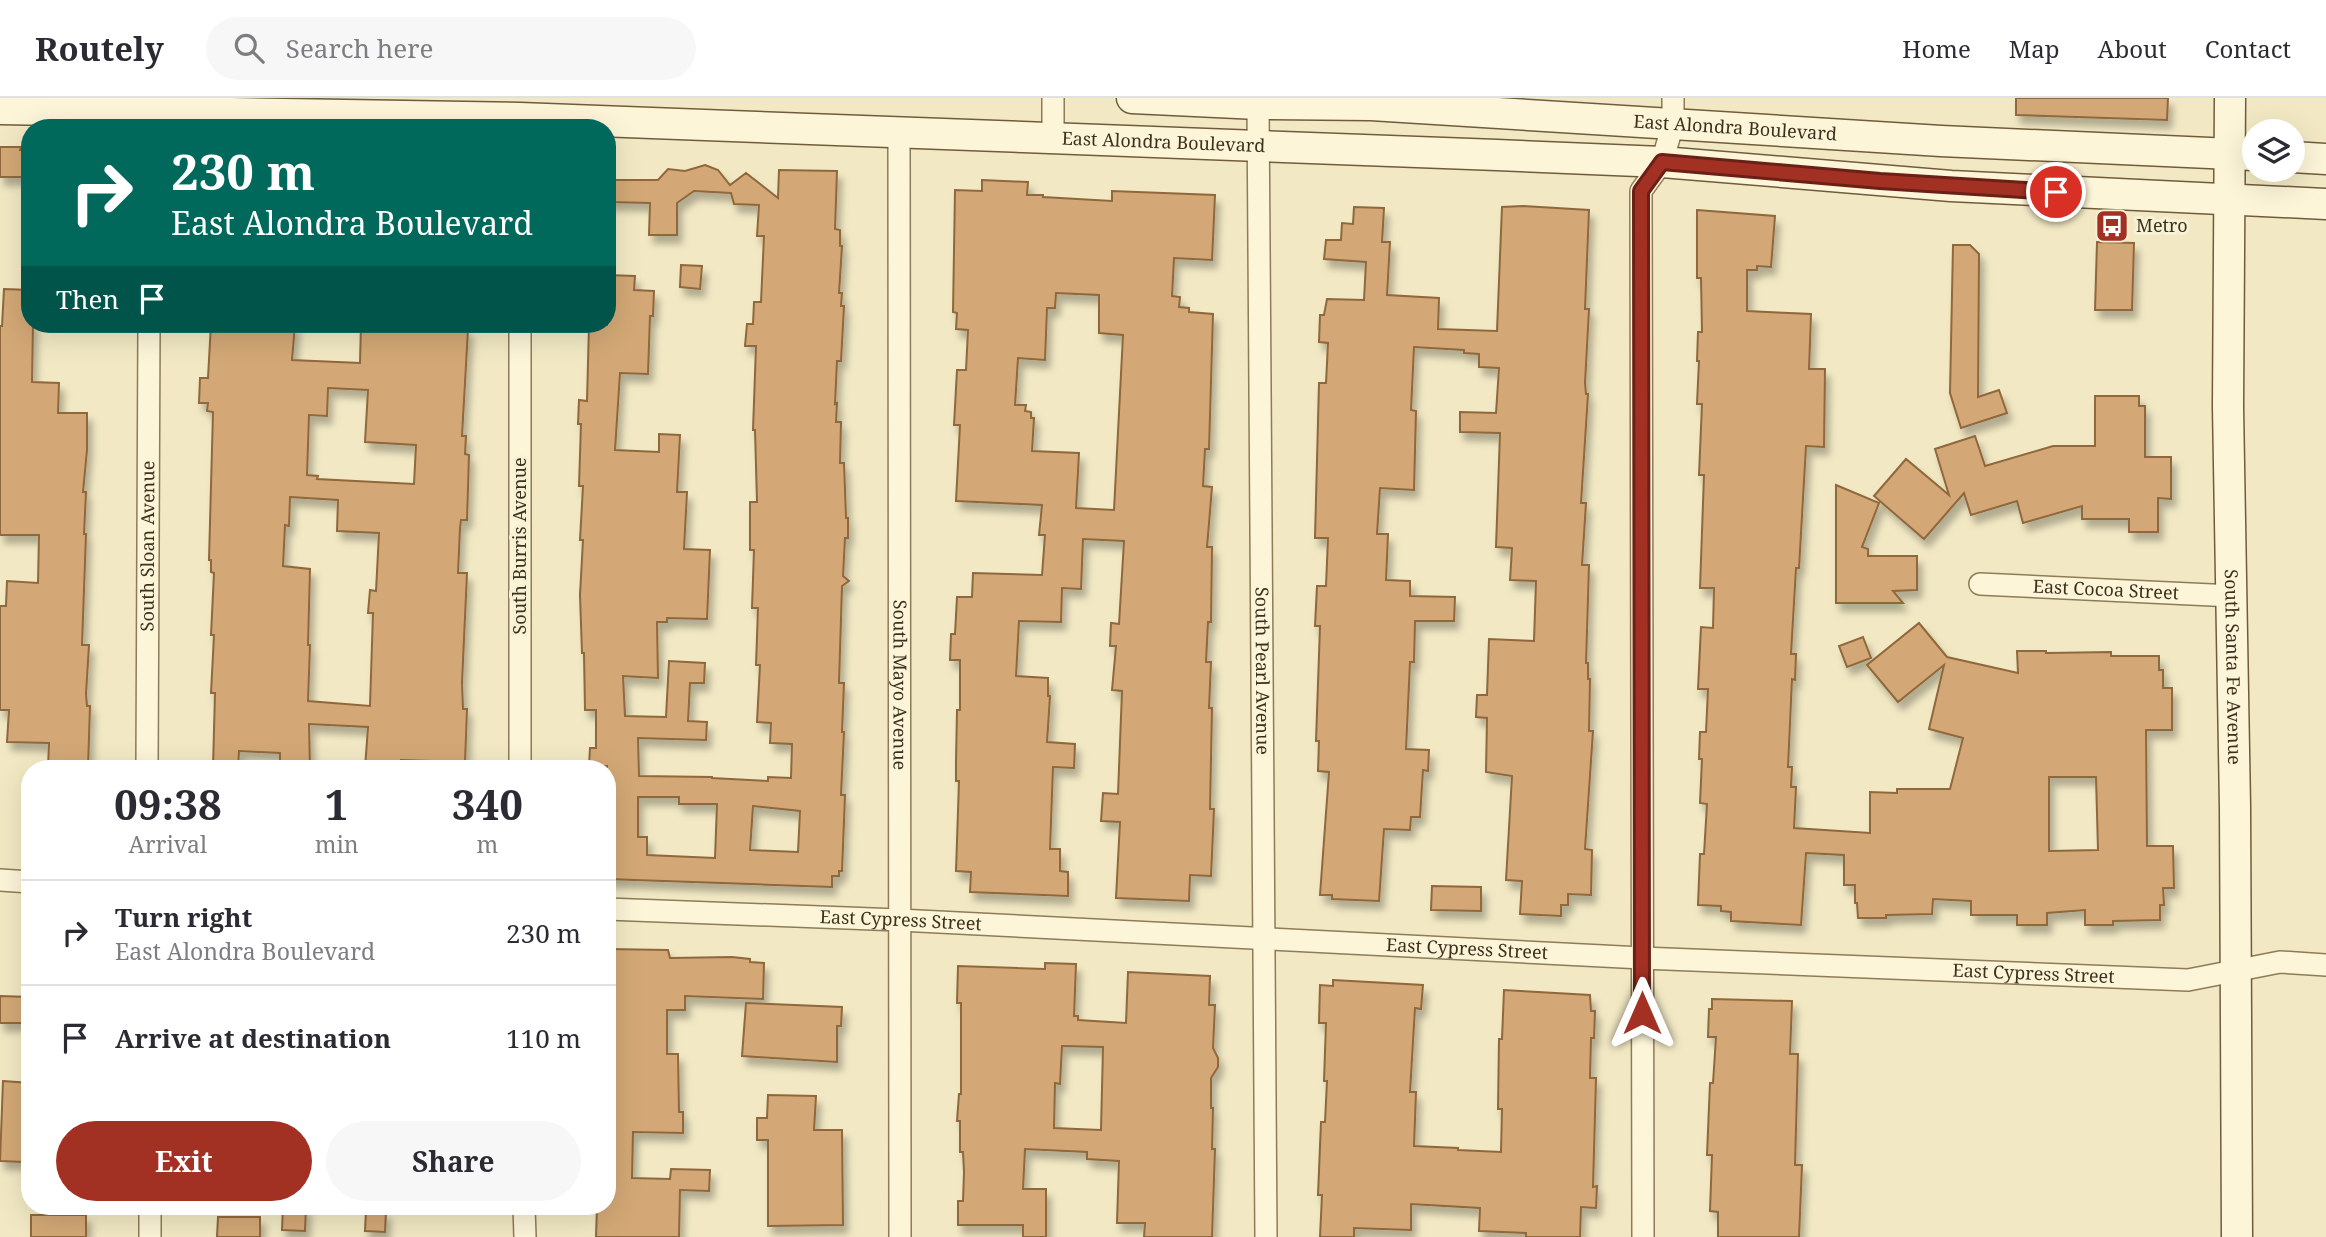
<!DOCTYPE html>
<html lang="en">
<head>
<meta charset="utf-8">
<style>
  :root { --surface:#fff; --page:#f7f7f7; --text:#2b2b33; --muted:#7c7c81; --line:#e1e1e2; --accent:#a33123 }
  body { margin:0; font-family:"Noto Serif",serif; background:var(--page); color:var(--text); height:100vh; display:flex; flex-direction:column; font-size:26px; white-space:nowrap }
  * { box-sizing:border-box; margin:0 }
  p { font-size:23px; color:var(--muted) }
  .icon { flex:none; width:38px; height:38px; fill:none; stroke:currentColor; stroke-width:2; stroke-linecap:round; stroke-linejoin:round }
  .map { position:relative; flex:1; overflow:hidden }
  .details { position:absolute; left:21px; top:662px; width:595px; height:455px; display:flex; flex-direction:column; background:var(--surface); border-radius:28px; box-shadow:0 7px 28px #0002 }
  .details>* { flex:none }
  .banner { position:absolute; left:21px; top:21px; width:595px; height:214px; border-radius:28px; box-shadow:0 7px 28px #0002; background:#00695c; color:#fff; overflow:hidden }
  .controls { position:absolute; left:2242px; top:21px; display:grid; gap:14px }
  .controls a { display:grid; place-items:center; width:63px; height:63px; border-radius:50%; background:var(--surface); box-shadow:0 7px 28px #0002; font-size:35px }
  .pin { position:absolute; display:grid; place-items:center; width:60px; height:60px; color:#fff; margin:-30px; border:4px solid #fff; border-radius:50%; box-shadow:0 2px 7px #0007 }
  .me { position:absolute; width:77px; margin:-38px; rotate:0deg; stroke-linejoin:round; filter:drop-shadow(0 0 5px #0008) }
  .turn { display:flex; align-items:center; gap:24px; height:147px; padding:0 35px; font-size:32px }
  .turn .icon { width:91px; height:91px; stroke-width:2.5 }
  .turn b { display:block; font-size:49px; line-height:60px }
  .then { display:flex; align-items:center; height:66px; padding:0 35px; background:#0003; gap:14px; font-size:26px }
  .eta { display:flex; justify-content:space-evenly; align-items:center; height:119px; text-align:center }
  .eta b { font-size:42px; font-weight:700; line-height:49px }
  .button { display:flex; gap:14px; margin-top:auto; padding:14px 35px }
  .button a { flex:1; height:80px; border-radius:42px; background:var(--accent); color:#fff; font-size:28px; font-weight:700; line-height:80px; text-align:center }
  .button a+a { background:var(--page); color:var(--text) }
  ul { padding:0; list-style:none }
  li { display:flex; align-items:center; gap:21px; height:105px; padding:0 35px; border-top:2px solid var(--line) }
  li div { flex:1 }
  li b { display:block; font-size:26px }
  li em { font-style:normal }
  header { display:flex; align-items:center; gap:42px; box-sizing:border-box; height:98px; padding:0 35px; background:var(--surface); border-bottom:2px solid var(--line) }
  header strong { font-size:33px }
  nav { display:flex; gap:38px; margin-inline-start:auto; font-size:24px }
  .search { width:490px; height:63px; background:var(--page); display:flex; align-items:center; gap:18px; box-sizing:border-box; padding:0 24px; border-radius:38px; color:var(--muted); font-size:26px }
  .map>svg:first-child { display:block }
</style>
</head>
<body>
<header>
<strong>Routely</strong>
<div class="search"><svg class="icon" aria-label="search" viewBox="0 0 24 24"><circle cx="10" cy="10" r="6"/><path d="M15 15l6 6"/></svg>Search here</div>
<nav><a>Home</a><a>Map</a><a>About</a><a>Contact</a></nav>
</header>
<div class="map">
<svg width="2326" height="1139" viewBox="0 0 2326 1139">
  <defs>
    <filter id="shadow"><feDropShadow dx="4.5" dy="8" stdDeviation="3.5" flood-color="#0004"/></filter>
  </defs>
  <rect width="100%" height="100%" fill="#f2e9c4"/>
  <path fill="#d3a876" stroke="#90673c" stroke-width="2" fill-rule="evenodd" filter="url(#shadow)" d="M2016,0H2168L2167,22L2016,17Z
    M0,49H21L20,52H30V79H0Z
    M705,67L718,72L730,87L746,75L778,100L779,72L837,73L835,131L840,132V148H842L839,195H842L841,208H844L841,263H837L835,306L837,305L836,324H841L840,365H844L846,420H848V440H845L843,478L849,483L842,488L839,585H844L842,634H844L841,697H845L842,773H839V778H832V789L607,781V668H589L590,650H596V612H585L584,555H582L580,497L583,442H580L583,388H579L581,326H578L579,302L587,303L589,227H607V177L635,178L634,192L654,193L653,218H650L648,276L620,275L615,352L659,354V336L680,337L677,394H687L684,451L710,452L707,521L667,520V524H657L658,580L623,578L625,618L666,619L669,563L705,565L704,585H690L688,623L707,624L706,642L638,640L639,678L712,679V680L768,683V679L791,680L792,646L770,645L771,625L757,624L760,567H756L758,510H752L754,452H750V404H757L755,332H753L756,248H745L747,226H753L754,204H761L764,138H757L759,107L734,106L731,95L694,93L677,105V137H649L650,105L607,104V82H658L668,71L685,73ZM638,699H679V706H717L715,760L647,757V739H638ZM753,708L800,713L798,754L750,752Z
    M982,82L1028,84L1027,97H1043V99L1112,103V93L1215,97L1212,162L1174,160L1172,198L1180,199L1179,209L1189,210V214L1213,216L1209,351H1205L1203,388L1212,389L1207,449H1212L1211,524H1208L1206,564H1211L1209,610H1212L1210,711H1214L1211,778L1190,777L1189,803L1116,800L1120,724L1101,723L1103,695L1118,696L1122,593L1112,592L1116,548H1110L1111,525L1119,526L1124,443L1083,441L1081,491L1062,490L1061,524L1019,523L1016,578L1048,580V598H1050L1047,644L1075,646L1074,670L1053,669L1050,751H1060V773L1068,774V798L970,794L971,774L956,773L959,683H956V663L957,612H960V562H950L951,536H955L957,499H972L973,475L1042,477L1045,437H1039L1042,407L956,403L960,327H954L957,272H966L968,232L956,231L957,215L953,214L955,92L982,93ZM1056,195L1099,197V235L1123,237L1114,412L1076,410L1079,355L1032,353L1034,320H1031V314L1025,313L1026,307H1015L1018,260L1045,262L1047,210H1055Z
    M1523,108L1589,112L1585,211H1589L1585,285L1586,296H1588L1581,405H1586L1582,467H1589L1586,565H1588V581H1590L1589,633H1593L1585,751L1592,752L1591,797L1568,796V807H1561V818L1520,816L1522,783L1506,782L1512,678L1486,674L1487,620L1476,619L1477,597H1487L1489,541L1534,543L1536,483L1510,482L1512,450L1496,449L1500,335L1460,334V314L1496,315L1499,270L1479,269V256L1464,255V252L1414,249L1411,312L1416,313L1414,392L1380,390L1377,436H1388L1386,482L1410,483V498L1455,499L1454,523H1415L1414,564H1410L1406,651L1429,652L1428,673L1423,672L1420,719H1411L1410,732L1384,731L1379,803L1332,801V797H1320L1329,674L1318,673L1319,643H1316L1320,528H1315L1317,488H1326L1328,440H1315L1319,285H1326L1328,245L1319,244L1320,217H1324L1327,201L1364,202L1366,164L1324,161L1326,142H1341L1342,125L1353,126L1354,109L1384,110L1382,144H1390L1387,197L1439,200L1438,231L1497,233L1502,109Z
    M1697,112L1775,118L1771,169L1757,168V172H1747V213L1811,216L1809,271H1825L1824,349L1806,348L1799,470H1796L1791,556H1796L1795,582L1792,581L1788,669H1792L1791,689H1796L1794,730L1870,735V694L1897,695V691H1950L1963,640L1929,631L1944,567L1898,604L1867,567L1919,525L1947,559L2018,575L2017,553H2046V555L2111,554V558H2159V572H2163V590H2172V632H2146L2147,748H2173L2174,790H2163L2164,807H2160V822L2113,823V827H2085V812L2047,815V827H2017V817H1971V803L1933,801L1932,816L1886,817V820H1858L1857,805H1855V787H1844V757L1806,755L1801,827L1731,823V814L1721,813V808L1698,807L1700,756H1704L1707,706L1700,705L1702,661H1699L1700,634H1706L1708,591H1698L1701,529L1713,530L1714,490H1700L1704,377H1699L1702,306H1697L1699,263H1697L1698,234H1702L1701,180H1697ZM2049,679H2096L2098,752L2049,753Z
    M2097,144L2134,145L2132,212H2095Z
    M1953,147H1970L1979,156L1978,299L1999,292L2007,315L1961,330L1950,295Z
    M681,167L702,168L700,191L680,189Z
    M4,191L30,192V226H33L32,284L59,285L58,315H87V352L83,394H86L84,436H86L82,547H89L86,596L87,608H90L88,670H48L49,645L7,644L9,612H0V508H6L7,483L38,485L39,437H0V228H2Z
    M211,226H295L292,262L360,265L361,226H462L461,231H468L462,338H466L465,356L469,357L467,422H461L460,430L458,475H467L462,585L463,611H467L465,664L401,662L400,670H365L368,629L309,626L310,670H280V655L239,653L238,670H213L215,595H211L214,537H211L214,475L211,474V462H209L213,314L207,313L208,305H199L200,280H208ZM328,290L368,292L365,344L416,347L414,386L317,381L318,378L307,377L309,317L327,318ZM290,399L338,402L337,433L379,435L376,493L370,492L368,515H373L370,608L308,603L310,547H308L310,471L283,468L285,427L289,428Z
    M2095,298H2139V308H2145V359H2171V401L2158,400V434H2129V421H2082V408L2023,425L2017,403L1971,417L1964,395L1924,441L1874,398L1906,361L1949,397L1935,351L1975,338L1985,368L2053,348H2095Z
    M1836,387L1879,405L1862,449L1868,451V458H1917V492L1893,493L1903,505H1836Z
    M1863,539L1871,560L1847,569L1839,548Z
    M1432,788L1481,789V813L1431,812Z
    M607,851L668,852L670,860L732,859L750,861V864L764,865L763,901L685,898V912H667V956H678L679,1014H683V1035L633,1034L632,1080L670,1081L671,1071L710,1072L709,1093L680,1092L679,1139H596L597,1108H607Z
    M1045,865L1076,866L1074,918H1078V922L1126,925L1128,874L1210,878L1209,907H1215L1213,950L1218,960V969L1211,980V1010H1213L1212,1051H1215L1212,1139H1144L1145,1125H1117L1119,1063L1087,1061V1054L1025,1051L1023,1091H1046V1139H1023V1127H958V1103H963L964,1074L963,1054H960V1023H957L959,996H961V905H957L958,868L1045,871ZM1062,948L1103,949L1101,1032L1054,1030L1055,985L1060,986Z
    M1333,882L1423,887L1421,911L1415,910L1410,994H1416L1414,1048L1458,1050V1052L1501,1054L1502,1011H1498L1499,941H1502L1504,892L1590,897L1591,913H1595L1594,940H1591L1590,980H1596L1593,1089L1597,1088L1596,1110L1581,1109L1580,1139H1526V1135L1479,1133L1480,1110L1411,1106V1132L1354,1130V1139H1320L1322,1097H1318L1321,1024H1325L1327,983H1324L1326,925H1319L1320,887L1333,888Z
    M0,898L30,899V925H0Z
    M1712,901L1792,903L1790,956H1798L1795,1067H1802L1799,1139H1718V1114L1710,1113L1712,1057H1707L1710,985H1713L1716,939H1708L1709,911H1712Z
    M746,905L842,909L841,928H837V964L742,958Z
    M3,983L30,985V1035L26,1034L24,1064L0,1063Z
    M768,997L816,998L814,1032H842L843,1127L768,1128V1042H757V1020H767Z
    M283,1108L306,1109L305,1133L282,1132Z
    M366,1113L386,1114L385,1134L365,1133Z
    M31,1117H86V1139H31Z
    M218,1119H260V1139H217Z"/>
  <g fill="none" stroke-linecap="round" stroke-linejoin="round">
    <defs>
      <g id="street">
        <path d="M1053,0V40"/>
        <path id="s1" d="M1258,6L1266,1139"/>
        <path id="s2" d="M899,34L900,1139"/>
        <path d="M520,226V670"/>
        <path id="s3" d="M1980,486L2233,498"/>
        <path id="s4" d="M147,670L149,226"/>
        <path d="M0,782L30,784"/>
        <path id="s5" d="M607,811L899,822L1642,860L2188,882L2280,864L2326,867"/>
        <path d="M150,1108V1139"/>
        <path d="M524,1108L525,1139"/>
        <path d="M1643,1139L1641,93L1662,64L1673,26V0"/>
      </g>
      <g id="secondary">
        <path id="s6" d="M1132,0L1258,6L1371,7L1941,43L2254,57"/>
        <path id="s7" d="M2230,0L2228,309L2235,709L2237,1139"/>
        <path id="s8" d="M0,11L520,20L1497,57L1662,64L1951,88L2326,106"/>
        <path d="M2292,59L2326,61"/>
      </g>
    </defs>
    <use href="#street" stroke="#8e7b58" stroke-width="24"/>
    <use href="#secondary" stroke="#705c3b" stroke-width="33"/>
    <use href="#street" stroke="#fcf5d8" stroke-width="21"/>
    <use href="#secondary" stroke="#fcf5d8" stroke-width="30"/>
  </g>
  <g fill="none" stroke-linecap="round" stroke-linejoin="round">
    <defs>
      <path id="route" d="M1642,915L1641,93L1662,64L1880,83L2056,94"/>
    </defs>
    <use href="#route" stroke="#6a2017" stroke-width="18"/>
    <use href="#route" stroke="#a33123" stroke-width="12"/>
  </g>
  <defs>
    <symbol id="bus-square" viewBox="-11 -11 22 22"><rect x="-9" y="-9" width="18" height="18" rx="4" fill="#a33123" stroke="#f8f2d4"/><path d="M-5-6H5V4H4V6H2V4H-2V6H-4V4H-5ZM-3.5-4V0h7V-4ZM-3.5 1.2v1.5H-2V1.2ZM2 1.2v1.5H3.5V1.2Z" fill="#fff"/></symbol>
  </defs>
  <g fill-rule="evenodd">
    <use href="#bus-square" x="2093" y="109" width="38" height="38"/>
  </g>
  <g text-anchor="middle" stroke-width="6" stroke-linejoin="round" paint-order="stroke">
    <g font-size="18" fill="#3d301e" stroke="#f8f2d4">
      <text dy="6" stroke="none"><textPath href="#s6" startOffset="604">East Alondra Boulevard</textPath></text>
      <text dy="6" stroke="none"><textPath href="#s8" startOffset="1164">East Alondra Boulevard</textPath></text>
      <text dy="6" stroke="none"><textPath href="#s4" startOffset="222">South Sloan Avenue</textPath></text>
      <text transform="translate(520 448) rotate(-90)" y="6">South Burris Avenue</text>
      <text dy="6" stroke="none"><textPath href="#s3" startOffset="126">East Cocoa Street</textPath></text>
      <text dy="6" stroke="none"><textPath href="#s7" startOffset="569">South Santa Fe Avenue</textPath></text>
      <text dy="6" stroke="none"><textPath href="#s1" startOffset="567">South Pearl Avenue</textPath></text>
      <text dy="6" stroke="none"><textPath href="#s2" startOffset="553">South Mayo Avenue</textPath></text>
      <text dy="6" stroke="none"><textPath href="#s5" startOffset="294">East Cypress Street</textPath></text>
      <text dy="6" stroke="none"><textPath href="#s5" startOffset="861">East Cypress Street</textPath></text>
      <text dy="6" stroke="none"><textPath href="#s5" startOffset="1428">East Cypress Street</textPath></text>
    </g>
    <g font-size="18" fill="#3d301e" stroke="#f8f2d4" text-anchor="start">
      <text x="2136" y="134">Metro</text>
    </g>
  </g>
</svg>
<div class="controls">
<a><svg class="icon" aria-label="layers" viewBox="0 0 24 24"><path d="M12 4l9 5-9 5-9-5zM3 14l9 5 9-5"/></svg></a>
</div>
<div class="pin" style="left:2056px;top:94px;background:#d93025"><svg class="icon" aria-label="arrive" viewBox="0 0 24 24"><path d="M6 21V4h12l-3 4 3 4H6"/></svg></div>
<svg class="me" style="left:1642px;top:915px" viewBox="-20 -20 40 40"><path d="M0-17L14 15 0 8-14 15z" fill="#a33123" stroke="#fff" stroke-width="4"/></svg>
<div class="banner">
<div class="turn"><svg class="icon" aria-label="right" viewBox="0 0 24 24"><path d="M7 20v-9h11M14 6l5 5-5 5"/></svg><div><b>230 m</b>East Alondra Boulevard</div></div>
<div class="then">Then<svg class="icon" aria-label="arrive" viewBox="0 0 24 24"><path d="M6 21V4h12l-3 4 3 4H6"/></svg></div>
</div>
<section class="details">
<div class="eta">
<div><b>09:38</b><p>Arrival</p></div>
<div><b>1</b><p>min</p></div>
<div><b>340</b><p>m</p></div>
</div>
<ul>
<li><svg class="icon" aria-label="right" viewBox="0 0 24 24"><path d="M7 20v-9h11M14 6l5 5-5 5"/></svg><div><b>Turn right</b><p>East Alondra Boulevard</p></div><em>230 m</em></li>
<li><svg class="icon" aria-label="arrive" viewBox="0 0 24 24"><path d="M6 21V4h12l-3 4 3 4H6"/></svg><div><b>Arrive at destination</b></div><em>110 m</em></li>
</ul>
<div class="button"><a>Exit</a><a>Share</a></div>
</section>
</div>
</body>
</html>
